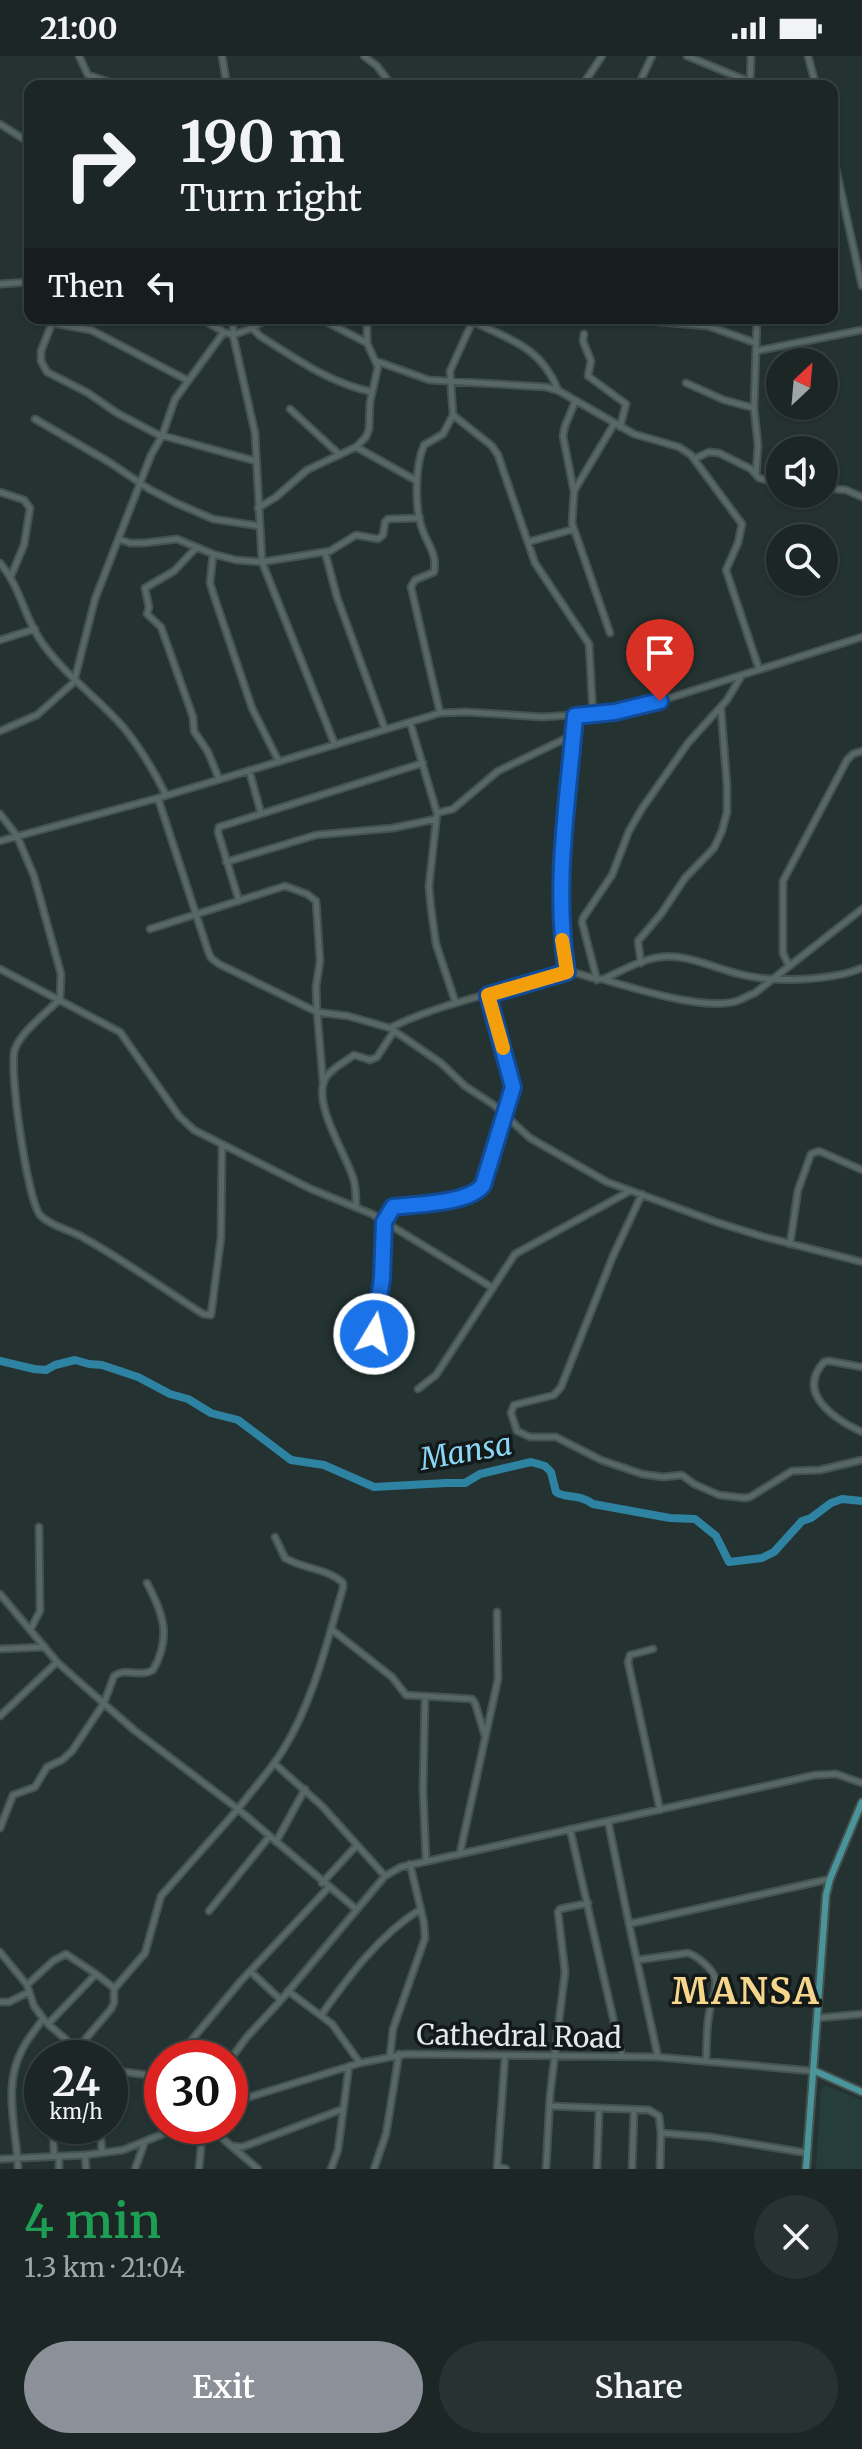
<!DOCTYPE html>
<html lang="en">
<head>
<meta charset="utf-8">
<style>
  :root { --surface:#1b2625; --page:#283232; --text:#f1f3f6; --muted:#a0a5a7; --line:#394342; --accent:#8c9099 }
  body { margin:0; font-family:Merriweather,serif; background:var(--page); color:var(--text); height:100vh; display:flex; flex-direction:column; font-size:30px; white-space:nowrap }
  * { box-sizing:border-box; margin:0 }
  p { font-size:26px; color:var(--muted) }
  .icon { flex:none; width:44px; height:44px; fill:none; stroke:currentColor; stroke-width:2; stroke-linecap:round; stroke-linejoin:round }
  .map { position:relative; height:2113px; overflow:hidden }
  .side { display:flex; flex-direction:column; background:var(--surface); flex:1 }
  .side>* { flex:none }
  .hud { position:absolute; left:24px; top:24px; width:814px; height:244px; border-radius:16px; box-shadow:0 2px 6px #0004,0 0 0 2px var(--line); background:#1b2625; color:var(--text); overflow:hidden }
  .needle { width:52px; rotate:26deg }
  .buttons { position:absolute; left:766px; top:292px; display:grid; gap:16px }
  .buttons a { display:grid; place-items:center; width:72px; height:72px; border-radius:50%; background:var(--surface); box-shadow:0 2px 6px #0004,0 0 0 2px var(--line); font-size:40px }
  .speed { position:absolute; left:24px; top:1984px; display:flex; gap:16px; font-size:40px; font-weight:700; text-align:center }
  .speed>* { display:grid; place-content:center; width:104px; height:104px; border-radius:50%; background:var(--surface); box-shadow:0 2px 6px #0004,0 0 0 2px var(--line); line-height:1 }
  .speed small { font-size:20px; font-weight:400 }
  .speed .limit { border:12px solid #d22; background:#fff; color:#111 }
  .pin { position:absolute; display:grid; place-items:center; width:68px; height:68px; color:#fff; margin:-82px -34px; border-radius:50% 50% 50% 0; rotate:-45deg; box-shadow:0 0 8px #0007 }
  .pin .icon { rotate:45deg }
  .me { position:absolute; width:88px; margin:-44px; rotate:9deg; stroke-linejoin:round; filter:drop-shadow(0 0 6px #0008) }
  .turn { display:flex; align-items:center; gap:28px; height:168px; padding:0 24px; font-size:36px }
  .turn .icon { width:104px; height:104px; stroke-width:2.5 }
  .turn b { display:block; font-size:56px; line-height:68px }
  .then { display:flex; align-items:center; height:76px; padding:0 24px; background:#0003; gap:16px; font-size:30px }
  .round { display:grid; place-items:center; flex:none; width:84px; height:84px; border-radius:42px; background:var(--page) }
  .head { display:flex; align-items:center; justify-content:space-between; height:136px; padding:0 24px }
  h1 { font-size:48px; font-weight:600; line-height:60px; color:#1e9e55 }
  .cta { display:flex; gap:16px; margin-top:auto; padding:16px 24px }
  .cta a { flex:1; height:92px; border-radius:48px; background:var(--accent); color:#fff; font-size:32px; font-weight:600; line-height:92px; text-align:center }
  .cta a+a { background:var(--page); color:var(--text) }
  .status { display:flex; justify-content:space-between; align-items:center; height:56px; padding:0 40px; background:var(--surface); direction:ltr }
  .status svg { height:22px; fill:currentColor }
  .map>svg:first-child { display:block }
</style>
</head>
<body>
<div class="status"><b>21:00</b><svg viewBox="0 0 49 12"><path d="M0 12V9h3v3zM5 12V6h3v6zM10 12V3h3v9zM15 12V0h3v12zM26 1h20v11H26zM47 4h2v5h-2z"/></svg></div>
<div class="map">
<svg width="862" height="2113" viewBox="0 0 862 2113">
  <rect width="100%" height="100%" fill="#243331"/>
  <path fill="#263e3b" d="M827,2030L862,2044V2113H816L821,2033Z"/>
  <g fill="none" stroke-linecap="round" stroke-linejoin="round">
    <path stroke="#2d83a1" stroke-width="8" d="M0,1305L34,1313L46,1314L55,1309L75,1304L89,1308L102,1309L138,1321L170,1338L188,1343L211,1357L238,1364L291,1404L324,1409L374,1431L446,1427H465L480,1418L531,1406L545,1410L551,1416L556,1436C566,1443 578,1437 593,1448L670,1462L695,1463L716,1480L729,1506L762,1502L774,1496L802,1465L811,1462L831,1447L842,1443L862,1445"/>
    <defs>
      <path id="minor" d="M79,0L88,19L121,30
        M222,0L227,30
        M364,0L377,10L392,30
        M687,0L750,26
        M808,0L816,30
        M582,30L602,0
        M638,30L652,0
        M750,30L751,0
        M0,68L30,87
        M832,95L862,230
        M0,228L30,226
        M54,262L41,295V305L47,316L88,337L117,357L157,378L255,405
        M200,262L224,276L233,279L255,377L262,506L335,689
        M233,262V279L252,272L269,262
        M319,262L367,287
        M466,262C506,283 540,288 558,334
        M612,262L708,270L756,287
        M52,267L91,274L187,324
        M252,272L260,280C298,304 328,326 372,336
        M584,278L583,285L591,305L588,320L626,348L620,371
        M756,295L862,274
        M376,305L429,324L546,331L559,335L634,378L679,391L691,399L742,468L738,487L726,514L759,613
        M686,327L724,344L754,352
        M290,353L340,399
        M453,359L492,390L498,399L535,507L589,588L593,659
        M35,363L109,406L149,433L176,447L213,463L259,470
        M356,391L417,425
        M694,403L709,396L719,397L751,413L759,422L780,428
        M756,418L758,389L754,352L757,262
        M824,432L846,434L862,441
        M574,435L614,368
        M0,436L24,444L30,452L24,489L11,520
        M258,452L276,441L307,414L356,391L366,381L369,373L370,346L378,311L367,287V262
        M574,473L610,577
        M119,483L130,487H144L177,483L213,498L236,504L262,506L330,495L356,479L378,483L383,479L385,466L388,463L420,462
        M528,486L574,473L572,467L574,436L563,380L565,370L575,346
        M196,492L174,515L145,532L149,551L147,558L161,571L193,661L194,675L208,696L219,723
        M325,496L337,541L385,673
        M213,498L210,527L214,540L252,652L279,706
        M0,507C22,533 24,563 43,588C66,620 98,642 124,672C141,693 154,715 166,739
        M0,584L35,573
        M440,657L411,531L415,524L434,516C437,498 429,491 423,475C414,453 415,410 424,389L443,378L453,359L450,315L474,262
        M410,666L437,757L429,830L431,852L436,888L455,945
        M0,675L37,659L74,626L95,543L151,399L162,380L175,343L224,276
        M249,714L261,757
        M158,742L208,895L211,902L219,908L317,956L348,960L390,972L441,1007L465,1030L494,1049L530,1082L607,1126L716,1166L761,1180L862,1206
        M437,757L453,753L498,715L573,679
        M0,758L17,780L34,820L61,918L60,943C48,955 20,977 15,993C8,1011 28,1149 41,1160C52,1171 71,1174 84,1182C125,1205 164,1233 203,1258L211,1259L221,1181L222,1089
        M0,785L158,742L440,657L466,656L543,661L615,656L660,645L862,581
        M226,806L316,779L393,772L436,763
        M239,845L218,776L219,771L423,707
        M150,873L285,830L307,838L316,845L320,905L316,931L317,956L323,1026
        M641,907L638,885L661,858L685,822L714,792L722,775L727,756V730L721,653
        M789,910L783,897V825L847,704L853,698L862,695
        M0,913L120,976L179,1060L194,1074L311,1133L372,1158L493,1232
        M567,916L561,874L566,756L575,660
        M597,924L582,866L583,862L612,819L629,775L641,754L688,687L727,644L742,619
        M605,924C637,933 705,955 737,945C743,943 749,939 755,937L862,853
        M390,972C430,952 471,943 513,931C530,926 549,917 567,916C579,915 590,924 603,923C620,916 641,903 661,901C687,898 714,912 739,918C772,927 831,925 862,912
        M642,1138L613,1200L561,1331L554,1339L514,1349L511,1357L517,1375L530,1381H556L601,1404L642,1418L663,1421L682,1419L694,1428L719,1439L745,1442L750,1441L792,1415L820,1414L862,1404
        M356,1151C356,1143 356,1133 354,1125C348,1101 312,1049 325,1023C330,1013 345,1006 354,999L370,1004L377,1001L394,975
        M790,1188L798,1134L811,1098L819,1095L862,1114
        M355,1309C357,1293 372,1286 377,1271L382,1222L384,1166L393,1151C415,1148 469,1148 483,1129L513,1031L488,939
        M862,1311L829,1305L824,1306C795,1338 836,1364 862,1376
        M418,1333L436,1319L515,1198L630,1135
        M0,1538L57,1606L75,1622L134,1674L238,1753C253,1733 270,1715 283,1694C313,1646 327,1586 343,1532V1527C327,1512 303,1513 285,1502L275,1481
        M331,1573L392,1621L406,1639L472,1643L475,1647L485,1680
        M30,1574L40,1555L39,1471
        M0,1593L45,1591
        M653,1593L630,1599L628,1606L660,1754
        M425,1641L423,1734L426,1804
        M0,1660L57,1606
        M274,1707L322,1750L385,1820
        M608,1765L629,1868
        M0,1772L13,1739L35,1731L47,1711L62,1704L72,1695L104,1647L114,1620C126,1611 140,1622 153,1614C172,1581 163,1557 147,1527
        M570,1773L622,2001
        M276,1786L305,1733
        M460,1797L498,1623L497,1556
        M322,1827L356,1790
        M209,1855L269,1781
        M0,1896L27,1929
        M637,1904L688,1897C697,1900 712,1912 715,1922C718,1934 710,1948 709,1959C706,1974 707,1989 706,2004
        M250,1915L281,1944
        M288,1935L332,1968L360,2007
        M0,1946H9L29,1936
        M322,1958C349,1920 380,1878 421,1853
        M817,1962L862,1958
        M45,1965L34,1950L27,1929L53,1905L66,1898L96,1918
        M77,1993L48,1968L96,1918L114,1932
        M390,2000L393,1973L425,1882L424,1867L410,1808
        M658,2001L629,1868L830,1823
        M86,2002L77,1993L111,1953L114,1947V1933L145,1897L161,1840L238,1753L356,1853
        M181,2002L190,1986L240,1926L328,1832
        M230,2004L246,1982L281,1944L385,1820L401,1811L815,1719L836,1718L862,1727
        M110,2014L162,2021
        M230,2047L360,2007L406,1998L658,2001L813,2015
        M550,2050L649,2054L659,2060L661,2077L710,2081L807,2097
        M53,2070L54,2100
        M100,2070L102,2097
        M208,2070L258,2113
        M233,2090L242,2091L256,2086L343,2053
        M85,2099L86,2113
        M59,2100V2113
        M0,2103L85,2099L123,2094L183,2070
        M497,2111L506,2113
        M18,2113C17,2074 2,2031 22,1994C27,1983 36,1973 43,1963
        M135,2113L144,2088
        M199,2113L203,2070
        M331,2113L338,2094L349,2010
        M374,2113L386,2078L399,1998
        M497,2113L505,2000
        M546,2113L550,2039L565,1916L558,1856L560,1853L588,1847
        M597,2113L599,2053
        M632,2113L634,2054
        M660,2113L661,2077"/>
      <path id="major" d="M815,2015L862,2036
        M806,2113L826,1839L830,1823L862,1746"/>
    </defs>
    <use href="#minor" stroke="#43514f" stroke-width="9"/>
    <use href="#major" stroke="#43514f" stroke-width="10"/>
    <use href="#minor" stroke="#576765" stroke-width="5"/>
    <use href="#major" stroke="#4a959c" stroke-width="6"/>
  </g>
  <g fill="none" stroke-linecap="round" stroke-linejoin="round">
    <defs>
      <path id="route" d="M374,1278L382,1222L384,1166L393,1151C415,1148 469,1148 483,1129L513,1031L488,939L567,916C553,831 568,744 575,660L615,656L660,645"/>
    </defs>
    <use href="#route" stroke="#114b97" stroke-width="20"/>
    <use href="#route" stroke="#1a73e8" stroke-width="14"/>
    <path stroke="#f59e0b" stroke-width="14" d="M503,992L488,939L567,916L562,884"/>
  </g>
  <g text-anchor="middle" stroke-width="7" stroke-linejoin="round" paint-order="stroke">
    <g font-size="28" fill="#e1eae9" stroke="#121918">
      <text transform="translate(519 1980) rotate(1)" y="10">Cathedral Road</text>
    </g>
    <g font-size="30" font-style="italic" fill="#8ad6f5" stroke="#121918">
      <text transform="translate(466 1396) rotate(-10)" y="10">Mansa</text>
    </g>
    <g font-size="36" font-weight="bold" letter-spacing="2" fill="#f5d68b" stroke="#121918">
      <text x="746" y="1948">MANSA</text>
    </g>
  </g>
</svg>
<div class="buttons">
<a><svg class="needle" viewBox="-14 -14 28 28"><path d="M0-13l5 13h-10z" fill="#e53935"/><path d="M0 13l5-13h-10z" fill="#a0a5a7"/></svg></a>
<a><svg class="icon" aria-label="sound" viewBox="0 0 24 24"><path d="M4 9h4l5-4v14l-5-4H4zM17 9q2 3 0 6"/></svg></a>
<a><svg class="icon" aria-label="search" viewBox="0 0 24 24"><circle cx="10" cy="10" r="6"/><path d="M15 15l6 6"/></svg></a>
</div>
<div class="speed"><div>24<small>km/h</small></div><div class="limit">30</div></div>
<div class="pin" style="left:660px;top:645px;background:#d93025"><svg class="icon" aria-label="arrive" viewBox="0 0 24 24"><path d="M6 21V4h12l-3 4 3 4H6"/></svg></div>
<svg class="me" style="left:374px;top:1278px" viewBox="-20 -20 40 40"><circle r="17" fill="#1a73e8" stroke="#fff" stroke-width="3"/><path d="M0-11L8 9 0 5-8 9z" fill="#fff"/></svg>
<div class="hud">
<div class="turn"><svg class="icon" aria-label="right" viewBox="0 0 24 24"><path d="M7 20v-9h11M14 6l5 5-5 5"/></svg><div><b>190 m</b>Turn right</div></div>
<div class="then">Then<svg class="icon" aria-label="left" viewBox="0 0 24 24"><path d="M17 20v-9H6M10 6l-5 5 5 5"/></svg></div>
</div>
</div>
<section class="side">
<div class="head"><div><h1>4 min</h1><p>1.3 km · 21:04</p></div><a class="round"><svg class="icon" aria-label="close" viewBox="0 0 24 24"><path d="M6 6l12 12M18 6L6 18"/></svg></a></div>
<div class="cta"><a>Exit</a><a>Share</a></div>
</section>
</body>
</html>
